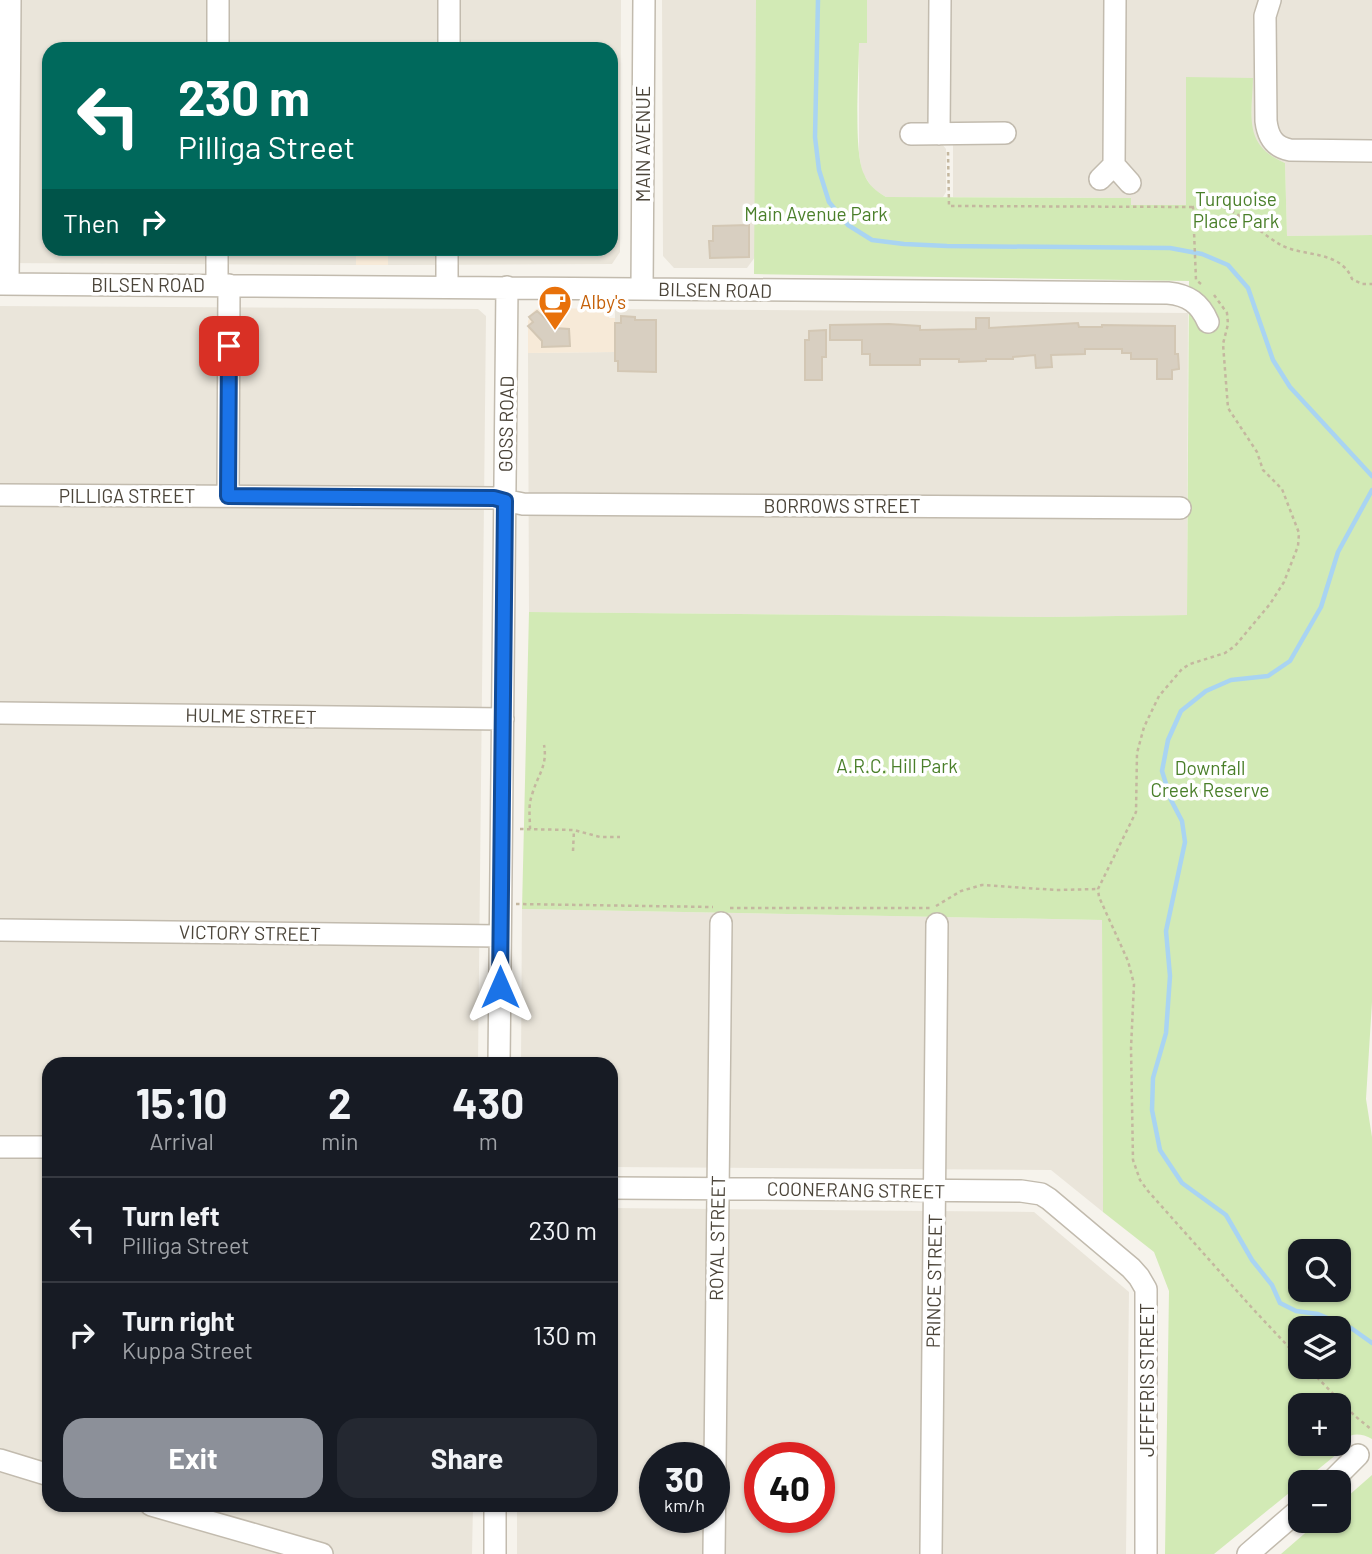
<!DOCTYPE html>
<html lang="en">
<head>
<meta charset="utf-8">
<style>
  :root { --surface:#171b24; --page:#242831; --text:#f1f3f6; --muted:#9ea1a6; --line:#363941; --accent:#8c9099 }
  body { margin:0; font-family:Barlow,sans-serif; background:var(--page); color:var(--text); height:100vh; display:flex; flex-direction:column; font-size:26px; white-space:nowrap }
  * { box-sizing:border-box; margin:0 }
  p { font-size:23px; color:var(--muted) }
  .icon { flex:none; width:38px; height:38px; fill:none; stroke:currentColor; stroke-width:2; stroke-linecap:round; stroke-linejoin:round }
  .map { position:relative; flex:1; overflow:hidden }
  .sheet { position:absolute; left:42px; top:1057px; width:576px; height:455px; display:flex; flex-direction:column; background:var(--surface); border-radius:21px; box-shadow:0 2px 5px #0004 }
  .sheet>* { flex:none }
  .top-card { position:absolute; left:42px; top:42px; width:576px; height:214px; border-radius:21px; box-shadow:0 2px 5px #0004; background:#00695c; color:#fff; overflow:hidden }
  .tools { position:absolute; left:1288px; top:1239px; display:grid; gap:14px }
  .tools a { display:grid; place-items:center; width:63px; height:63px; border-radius:14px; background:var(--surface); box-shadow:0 2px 5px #0004; font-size:35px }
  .speed { position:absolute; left:639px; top:1442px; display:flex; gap:14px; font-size:35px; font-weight:700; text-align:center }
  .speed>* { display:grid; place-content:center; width:91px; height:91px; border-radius:50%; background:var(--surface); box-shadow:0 2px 5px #0004; line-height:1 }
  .speed small { font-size:18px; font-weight:400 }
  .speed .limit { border:10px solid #d22; background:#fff; color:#111 }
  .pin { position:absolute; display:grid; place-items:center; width:60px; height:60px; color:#fff; margin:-30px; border-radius:14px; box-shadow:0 4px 10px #0006 }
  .me { position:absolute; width:77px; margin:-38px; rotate:0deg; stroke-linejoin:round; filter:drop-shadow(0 0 5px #0008) }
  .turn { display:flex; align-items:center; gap:24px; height:147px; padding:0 21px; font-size:32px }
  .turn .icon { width:91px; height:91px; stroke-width:2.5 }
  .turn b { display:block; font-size:49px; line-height:60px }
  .then { display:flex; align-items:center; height:66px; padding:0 21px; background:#0003; gap:14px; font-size:26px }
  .eta { display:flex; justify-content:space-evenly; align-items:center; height:119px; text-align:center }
  .eta b { font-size:42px; font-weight:700; line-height:49px }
  .cta { display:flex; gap:14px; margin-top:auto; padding:14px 21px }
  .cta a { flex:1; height:80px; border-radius:21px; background:var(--accent); color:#fff; font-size:28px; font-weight:700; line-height:80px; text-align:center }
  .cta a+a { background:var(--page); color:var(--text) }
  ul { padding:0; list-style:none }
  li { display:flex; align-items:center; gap:21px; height:105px; padding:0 21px; border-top:2px solid var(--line) }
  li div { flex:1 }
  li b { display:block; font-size:26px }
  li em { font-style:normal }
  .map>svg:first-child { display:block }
</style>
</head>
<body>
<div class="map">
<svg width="1372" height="1554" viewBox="0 0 1372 1554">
  <rect width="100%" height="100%" fill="#f6f3ec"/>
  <path fill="#eae5da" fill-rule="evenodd" d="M0,0H621L620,252L612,264L388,265V249L611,248V49H49V248L356,249V265L0,263Z
    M662,0H756L755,257L747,268H674L663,256Z
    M867,0H1372V235L1287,236L1285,163L1270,157L1260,148L1251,132L1252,78H1186V205H1131L1130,198L953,197V145L942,144L946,149V192L943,197H886L873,189L862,172L859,153V42H867Z
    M0,306L478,309L486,316L478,1064H49V1505H473L472,1554H0Z
    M615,309L1188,313L1187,615L1048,617L529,612L528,353L615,352Z
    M522,909L1102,920L1103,1212L1051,1170L611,1167V1064H521Z
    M611,1208L1034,1212L1129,1292L1126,1554H517V1505H611ZM654,1458H714V1517H654ZM760,1458H819V1517H760Z"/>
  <path fill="#f7ead8" d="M356,249H388V265H356Z
    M545,308L609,309V318H615V352L528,353V321L531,314L536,309Z"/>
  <path fill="#d2eab5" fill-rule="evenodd" d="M756,0H867V43H859C859,71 853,152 864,174C869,186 876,191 886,197L1131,198V205H1186V77L1253,78C1252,117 1243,145 1285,163L1287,236L1372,235V1002L1366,1099L1372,1137V1439C1355,1429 1341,1436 1337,1454L1214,1554H1165L1169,1291L1154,1252L1103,1212L1102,920L522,909L529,612L1048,617L1187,615L1189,281L754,274ZM1300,1251H1339V1290H1300ZM1300,1328H1339V1367H1300ZM1300,1405H1339V1444H1300Z
    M1372,1475V1554H1281L1319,1521H1339V1504Z"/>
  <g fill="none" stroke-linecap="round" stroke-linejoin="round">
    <path stroke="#a9d4f2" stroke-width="4.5" d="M818,0L815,137L819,170L829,202L848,225L872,240L904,244L947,246L1170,248L1202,254L1228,265L1248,288L1273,360L1290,387L1372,476
      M1372,490L1338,552L1321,607L1290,661L1268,676L1231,680L1206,691L1181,711L1168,740L1162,771L1171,800L1182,821L1185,842L1166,931L1170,976L1166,1033L1153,1078L1152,1110L1160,1150L1182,1183L1226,1215L1252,1260L1272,1285L1280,1303L1296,1311L1318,1314L1351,1328L1372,1343"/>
  </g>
  <path fill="#d8cfc1" stroke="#d3c7b4" stroke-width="2" d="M749,225V257L710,258L709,241H713V226Z
    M537,311L550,323H554L555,328L569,329L570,346L542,347V341L528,326L533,322L529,317Z
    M621,316L635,317V320H656V372L618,371V361H615V323H621Z
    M976,318H989V328L1078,323L1079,327H1102V325L1175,326V354H1178L1179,369L1172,370V379H1157V359H1131V353H1122V349H1085V354L1051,355L1052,367L1036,368L1035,355L1013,357V359H986V361L959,362V359H920V365H870V354H862V340H830V325L889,324L920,326V330L976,329Z
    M826,330V357H822V380H805V340H809V331Z"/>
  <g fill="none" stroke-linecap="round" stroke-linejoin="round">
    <defs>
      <path id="minor" d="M1270,0L1265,16L1266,121C1268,137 1274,147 1290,150L1372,151
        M218,49V0
        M449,49V0
        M911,134L1005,133
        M939,134L940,0
        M1114,165L1115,0
        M1100,179L1114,165L1130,183
        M0,284L1168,293C1188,295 1200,303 1208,322
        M8,284L10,0
        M217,285V248
        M447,287V248
        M642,289L644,0
        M0,495L494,498L523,504L1180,508
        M228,496L229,285
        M0,713L503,719
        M0,930L500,936
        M499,1064L507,287
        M0,1147H49
        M611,1188L1021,1191L1041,1194L1049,1199L1131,1268L1139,1277L1146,1289V1554
        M0,1460L49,1475
        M1331,1482L1358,1455
        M151,1505L322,1554
        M495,1554V1505
        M714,1554L721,923
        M931,1554L937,924
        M1248,1554L1300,1509"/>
    </defs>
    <use href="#minor" stroke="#c2bbae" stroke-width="24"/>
    <path stroke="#c4b79f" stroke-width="2.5" stroke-dasharray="3.5 3.5" stroke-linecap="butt" d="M948,152L949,206L1192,207
      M1201,284L1196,280L1193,207C1227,195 1254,230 1281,245C1303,257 1341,250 1352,279L1362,284H1372
      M1214,295L1227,313L1228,324L1223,344L1228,408L1257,452L1263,470L1282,489L1299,533L1298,546L1284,582L1270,604L1235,646L1225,653L1190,664L1182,669L1159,696L1144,727L1137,753L1136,812L1098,889L1099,897L1128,961L1134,984L1131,1048L1133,1160L1140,1180L1148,1191L1253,1309L1300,1359
      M520,829L574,830L600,837H620
      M530,829C530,818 528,805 532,795C537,776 548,766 544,745
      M573,851L574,830
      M516,904L713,907
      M936,906L961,891L982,885L1056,890L1098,889
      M730,908H930
      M1307,1367L1355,1416L1372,1430"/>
    <use href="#minor" stroke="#fff" stroke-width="21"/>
  </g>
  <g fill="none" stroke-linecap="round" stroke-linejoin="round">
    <defs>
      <path id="route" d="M229,346L228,496L494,498L505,501L500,987"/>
    </defs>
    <use href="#route" stroke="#114b97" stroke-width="18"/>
    <use href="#route" stroke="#1a73e8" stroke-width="12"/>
  </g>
  <defs>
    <symbol id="cafe-pin" viewBox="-11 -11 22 30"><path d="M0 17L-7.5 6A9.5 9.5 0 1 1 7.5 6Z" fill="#e8710a" stroke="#fff"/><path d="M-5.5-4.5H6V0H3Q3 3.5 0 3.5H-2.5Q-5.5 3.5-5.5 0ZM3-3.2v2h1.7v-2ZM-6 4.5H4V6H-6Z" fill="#fff"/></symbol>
  </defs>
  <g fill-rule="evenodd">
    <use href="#cafe-pin" x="536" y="283" width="38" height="52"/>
  </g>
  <g text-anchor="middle" stroke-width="7" stroke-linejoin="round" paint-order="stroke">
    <g font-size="19" fill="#4b4439" stroke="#fff">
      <text transform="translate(643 144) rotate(-90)" y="7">MAIN AVENUE</text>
      <text x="148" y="292">BILSEN ROAD</text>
      <text transform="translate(715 290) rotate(1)" y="7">BILSEN ROAD</text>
      <text transform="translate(506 424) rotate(-89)" y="7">GOSS ROAD</text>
      <text x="127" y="503">PILLIGA STREET</text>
      <text x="842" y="513">BORROWS STREET</text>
      <text transform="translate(251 716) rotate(1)" y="7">HULME STREET</text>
      <text transform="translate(250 933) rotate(1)" y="7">VICTORY STREET</text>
      <text transform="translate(856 1190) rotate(1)" y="7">COONERANG STREET</text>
      <text transform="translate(717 1238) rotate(-89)" y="7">ROYAL STREET</text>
      <text transform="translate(934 1281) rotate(-89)" y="7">PRINCE STREET</text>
      <text transform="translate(1147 1380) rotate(-90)" y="7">JEFFERIS STREET</text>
    </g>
    <g font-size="19" fill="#4a7f2a" stroke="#fff">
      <text x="1236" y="206">Turquoise<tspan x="1236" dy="22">Place Park</tspan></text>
      <text x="816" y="221">Main Avenue Park</text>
      <text x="897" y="773">A.R.C. Hill Park</text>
      <text x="1210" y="775">Downfall<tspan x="1210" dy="22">Creek Reserve</tspan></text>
    </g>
    <g font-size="19" fill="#c56008" stroke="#fff" text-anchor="start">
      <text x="580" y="309">Alby's</text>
    </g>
  </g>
</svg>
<div class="tools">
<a><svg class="icon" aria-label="search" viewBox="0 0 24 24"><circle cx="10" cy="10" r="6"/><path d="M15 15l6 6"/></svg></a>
<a><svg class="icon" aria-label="layers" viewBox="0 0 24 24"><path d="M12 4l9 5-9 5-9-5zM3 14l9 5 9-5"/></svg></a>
<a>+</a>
<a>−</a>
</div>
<div class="speed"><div>30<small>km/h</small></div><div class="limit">40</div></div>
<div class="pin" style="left:229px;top:346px;background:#d93025"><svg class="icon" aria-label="arrive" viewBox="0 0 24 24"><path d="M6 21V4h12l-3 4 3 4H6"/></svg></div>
<svg class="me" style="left:500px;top:987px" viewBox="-20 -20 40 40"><path d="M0-17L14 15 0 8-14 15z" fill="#1a73e8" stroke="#fff" stroke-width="4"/></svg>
<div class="top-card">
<div class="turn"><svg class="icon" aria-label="left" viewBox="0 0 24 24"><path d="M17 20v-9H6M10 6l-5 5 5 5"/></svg><div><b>230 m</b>Pilliga Street</div></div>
<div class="then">Then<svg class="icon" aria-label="right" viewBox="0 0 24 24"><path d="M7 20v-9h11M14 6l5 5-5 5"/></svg></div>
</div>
<section class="sheet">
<div class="eta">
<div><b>15:10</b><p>Arrival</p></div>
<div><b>2</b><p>min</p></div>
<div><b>430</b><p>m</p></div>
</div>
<ul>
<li><svg class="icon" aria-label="left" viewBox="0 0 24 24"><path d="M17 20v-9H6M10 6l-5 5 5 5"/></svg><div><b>Turn left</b><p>Pilliga Street</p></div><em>230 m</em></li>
<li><svg class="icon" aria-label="right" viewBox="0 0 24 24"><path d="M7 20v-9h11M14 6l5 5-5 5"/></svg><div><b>Turn right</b><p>Kuppa Street</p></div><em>130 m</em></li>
</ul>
<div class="cta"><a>Exit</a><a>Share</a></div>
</section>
</div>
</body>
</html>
